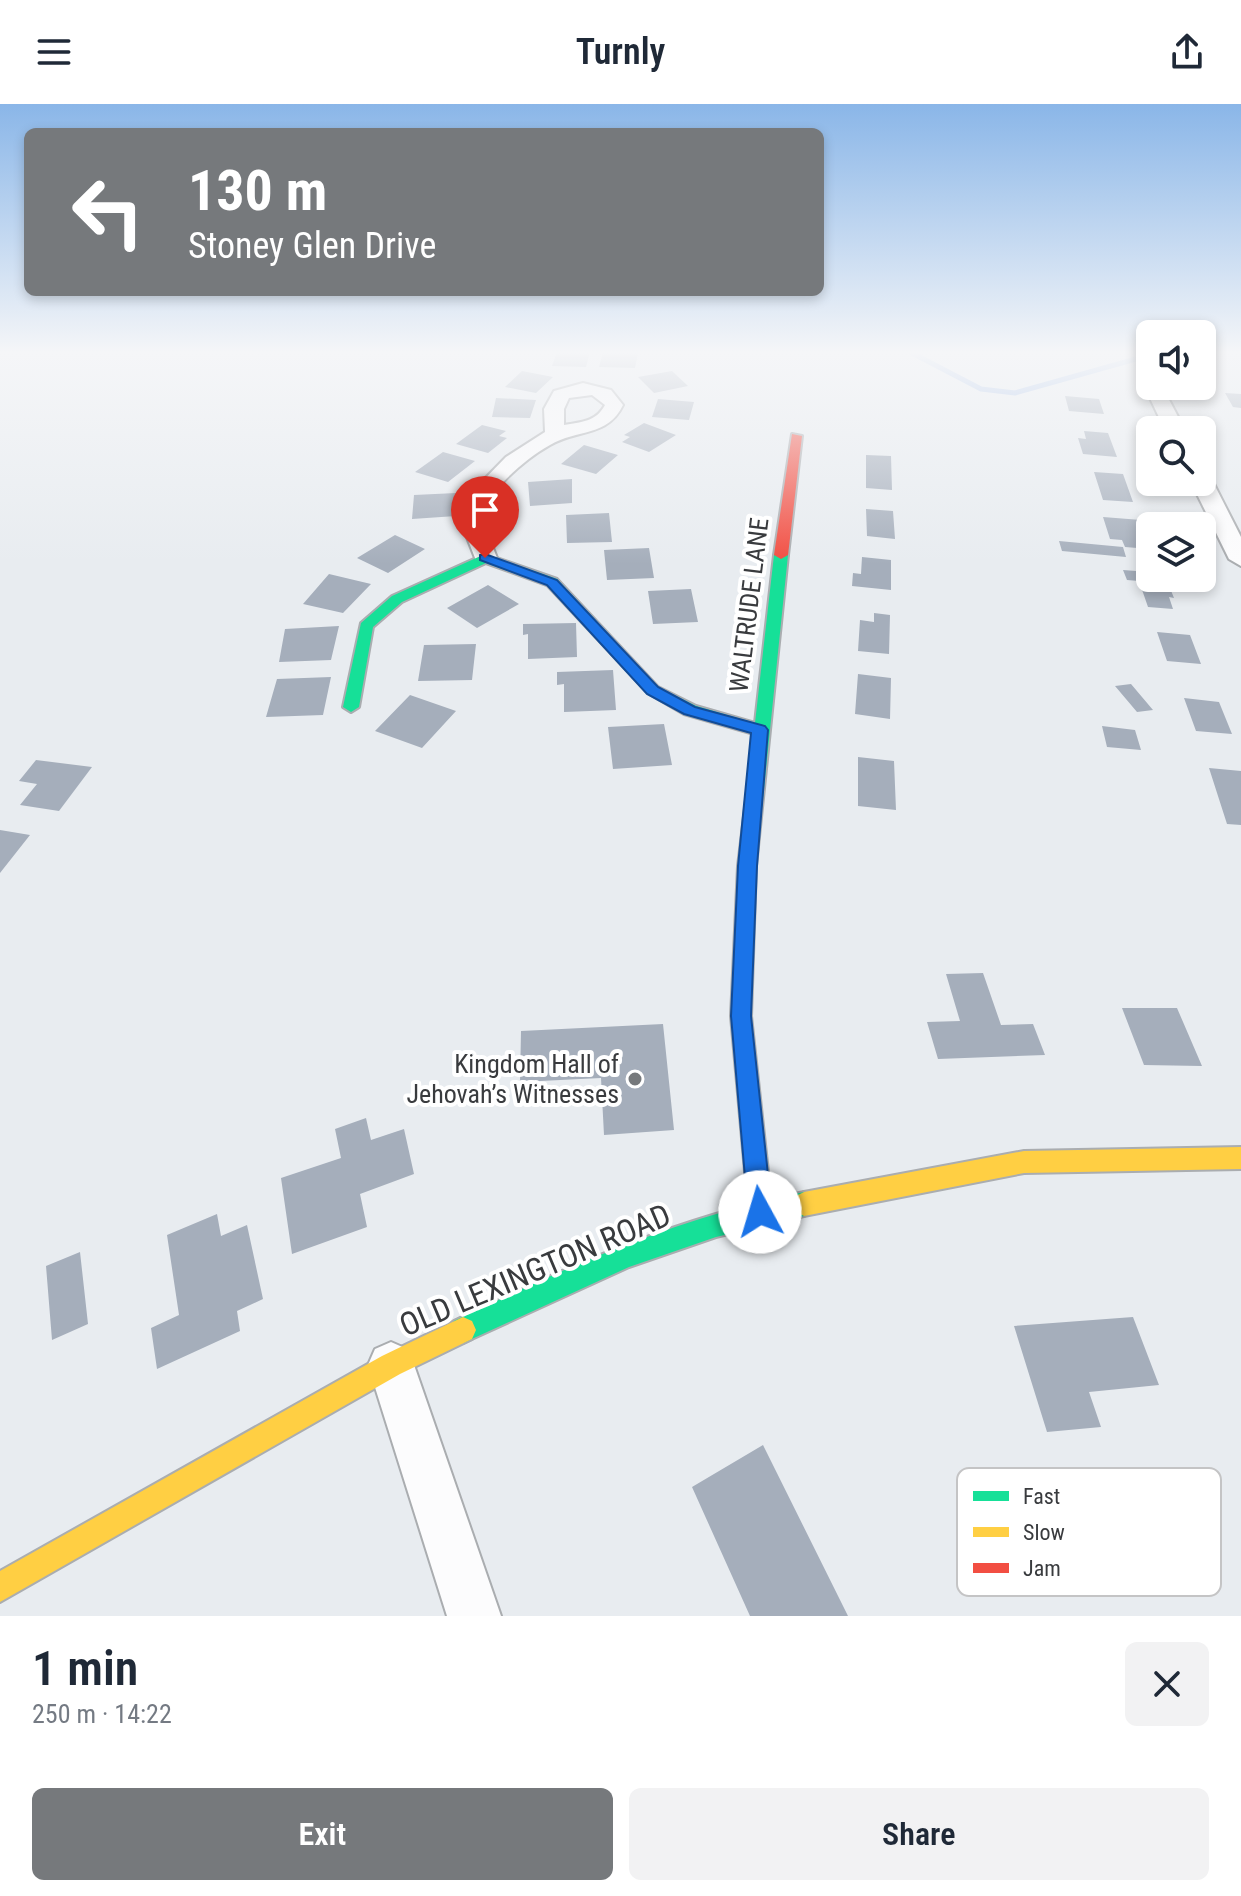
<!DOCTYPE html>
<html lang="en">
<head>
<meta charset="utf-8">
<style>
  :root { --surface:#fff; --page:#f2f2f3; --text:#1f2937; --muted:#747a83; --accent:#76797c }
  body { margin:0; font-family:"Roboto Condensed",sans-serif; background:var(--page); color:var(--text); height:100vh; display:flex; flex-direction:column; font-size:30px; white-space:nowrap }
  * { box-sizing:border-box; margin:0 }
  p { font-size:26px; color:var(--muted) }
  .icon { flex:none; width:44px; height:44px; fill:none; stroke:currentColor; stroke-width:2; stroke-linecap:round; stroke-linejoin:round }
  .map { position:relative; height:1512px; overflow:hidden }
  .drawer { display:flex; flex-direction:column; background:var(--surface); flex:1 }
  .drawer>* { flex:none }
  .banner { position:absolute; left:24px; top:24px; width:800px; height:168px; border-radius:12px; box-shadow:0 4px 12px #0003; background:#76797c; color:#fff; overflow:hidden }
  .tools { position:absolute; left:1136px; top:216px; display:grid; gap:16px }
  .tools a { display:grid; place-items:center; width:80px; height:80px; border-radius:12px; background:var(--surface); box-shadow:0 4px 12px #0003; font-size:40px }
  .pin { position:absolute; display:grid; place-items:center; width:68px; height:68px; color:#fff; margin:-82px -34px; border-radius:50% 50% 50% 0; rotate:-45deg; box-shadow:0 0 8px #0007 }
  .pin .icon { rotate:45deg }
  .me { position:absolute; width:88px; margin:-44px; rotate:354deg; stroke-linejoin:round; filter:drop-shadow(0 0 6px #0008) }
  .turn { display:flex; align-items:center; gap:28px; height:168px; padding:0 32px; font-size:36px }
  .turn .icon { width:104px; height:104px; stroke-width:2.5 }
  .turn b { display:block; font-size:56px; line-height:68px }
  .round { display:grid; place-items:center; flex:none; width:84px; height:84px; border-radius:12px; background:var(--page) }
  .headline { display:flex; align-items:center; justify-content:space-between; height:136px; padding:0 32px }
  h1 { font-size:48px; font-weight:600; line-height:60px }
  .primary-button { display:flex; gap:16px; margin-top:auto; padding:16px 32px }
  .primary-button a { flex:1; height:92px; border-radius:12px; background:var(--accent); color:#fff; font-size:32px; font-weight:600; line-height:92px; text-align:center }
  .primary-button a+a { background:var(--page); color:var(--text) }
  header { display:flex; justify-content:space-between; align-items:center; height:104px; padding:0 32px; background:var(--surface); font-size:36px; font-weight:600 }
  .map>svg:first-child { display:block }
</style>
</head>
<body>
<header><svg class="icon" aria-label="menu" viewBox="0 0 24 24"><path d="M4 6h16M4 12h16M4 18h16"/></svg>Turnly<svg class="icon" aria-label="share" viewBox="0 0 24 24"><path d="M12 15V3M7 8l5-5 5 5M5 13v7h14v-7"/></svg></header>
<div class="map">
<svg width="1241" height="1512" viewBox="0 0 1241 1512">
  <rect width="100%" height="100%" fill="#e8ecf0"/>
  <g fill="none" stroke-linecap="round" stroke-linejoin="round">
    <path stroke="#9ebae7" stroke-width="5" d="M910,248L981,285L1015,289L1150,251"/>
  </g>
  <path fill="#a5aebb" d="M557,248H590L586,263L552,262Z
    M603,248L638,249L635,264L599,263Z
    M522,267L553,273L536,289L505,283Z
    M672,267L688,282L654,289L638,273Z
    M1225,289L1241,290V304L1233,303Z
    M1065,292L1099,295L1104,310L1069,307Z
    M496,294L536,296L530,314L492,313Z
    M658,295L694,298L689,316L652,313Z
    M644,319L676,331L649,348L622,338L630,333L624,331Z
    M482,321L506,327L499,332L507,334L488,349L456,340Z
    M1084,327L1108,329L1117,353L1083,350L1078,334L1086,335Z
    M584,341L618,351L596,370L561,360Z
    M443,348L475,357L448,378L415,368Z
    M866,351L891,352L892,386L866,384Z
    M1094,368L1123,370L1133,398L1103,396Z
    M572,375V399L530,402L528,378Z
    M456,389V412L412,415L414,391Z
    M866,405L893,407L895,435L867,432Z
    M609,409L612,438L567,439L566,411Z
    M1103,413L1141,416L1150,445L1125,443L1122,436L1110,435Z
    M395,431L425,445L388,469L357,454Z
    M1059,437L1123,443L1126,453L1062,447Z
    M649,444L654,474L607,476L604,446Z
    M862,453L891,456V486L852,482L853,469L861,470Z
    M1123,466L1150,468V474H1166L1174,494L1169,493L1173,505L1148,503L1139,477L1127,476Z
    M329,470L371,480L343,509L303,500Z
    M488,481L519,500L477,524L447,504Z
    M691,485L698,518L653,520L648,487Z
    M874,509L890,511L889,550L858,547L860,516L874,518Z
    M576,519L577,553L528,555V530L523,531V520Z
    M339,522L331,556L279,558L285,525Z
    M1157,528L1190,531L1201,560L1167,557Z
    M476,540L472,576L418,577L424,541Z
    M613,566L616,606L564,608V580L557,581V568Z
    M858,570L891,574L890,615L855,610Z
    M331,573L323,611L266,613L277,575Z
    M1131,580L1153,606L1137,608L1115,582Z
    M410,591L456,607L422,644L375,627Z
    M1184,594L1219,598L1232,630L1196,627Z
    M664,620L672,661L613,665L608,623Z
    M1102,622L1135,626L1141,646L1107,643Z
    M858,653L894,657L896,706L858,702Z
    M36,656L92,663L59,707L20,701L37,680L19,677Z
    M1209,664L1241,667V721L1227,720Z
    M0,726L30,731L0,769Z
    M983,869L1001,921L1033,920L1045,951L938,955L927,918L960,917L946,870Z
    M1122,904H1177L1202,962L1144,961Z
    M663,920L674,1026L604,1031L601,974L520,978L521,927Z
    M366,1014L371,1036L404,1025L414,1070L360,1090L367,1123L292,1150L281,1074L341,1054L335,1025Z
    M217,1110L221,1132L247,1121L263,1195L237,1207L240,1227L157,1265L151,1224L179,1211L167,1131Z
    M80,1148L88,1220L52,1236L46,1162Z
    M1133,1213L1159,1281L1089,1288L1101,1323L1047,1328L1014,1222Z
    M763,1341L848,1512H750L692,1383Z"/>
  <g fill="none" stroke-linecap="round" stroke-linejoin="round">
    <defs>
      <path id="street" d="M583,279L611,286L623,301C608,333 577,325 550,341C527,354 506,373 489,394L488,431L497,454L493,459H477L466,431L467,393L506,353L545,328L544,305L554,287ZM592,291L605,301C596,318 581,318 564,321V305L569,294Z
        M1157,284L1166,290L1185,326H1165L1148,290Z
        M1202,372L1213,378L1241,433V462L1229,455L1191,378H1202Z
        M391,1238L407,1245L414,1261L501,1512H447L368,1261L375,1245Z"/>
      <path id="fast" d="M781,447L788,451L756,762L751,912L771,1095L804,1088L812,1092L816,1100L812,1108L804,1112L716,1133L629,1163L463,1239L454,1235L450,1226L454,1217C549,1171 645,1128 748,1101L731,912L738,762L754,630L684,610L648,589L547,481L486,459L402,498L373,523L359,603L351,608L343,603L361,519L392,492L485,450L557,475L658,583L696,602L755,619L774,451Z"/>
      <path id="slow" d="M1241,1043V1065L1024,1069L804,1112L796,1108L792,1100L796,1092L804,1088L1024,1047Z
        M463,1213L472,1217L476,1226L472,1235L400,1270L0,1498V1467L382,1252Z"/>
      <path id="jam" d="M792,330L802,332L788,451L781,455L774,451Z"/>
    </defs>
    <use href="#street" stroke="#aaadb0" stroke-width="4"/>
    <use href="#fast" stroke="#aaadb0" stroke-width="4"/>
    <use href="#slow" stroke="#aaadb0" stroke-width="4"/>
    <use href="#jam" stroke="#aaadb0" stroke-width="4"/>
    <use href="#street" fill="#fcfcfd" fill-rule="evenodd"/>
    <use href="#fast" fill="#16e098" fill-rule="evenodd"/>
    <use href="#slow" fill="#ffcf43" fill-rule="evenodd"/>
    <use href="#jam" fill="#f24e42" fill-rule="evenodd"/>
  </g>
  <linearGradient id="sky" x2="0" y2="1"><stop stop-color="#8ab6e8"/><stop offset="0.54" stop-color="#f5f6f8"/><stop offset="1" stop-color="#f5f6f8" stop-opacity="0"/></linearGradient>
  <rect width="1241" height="460" fill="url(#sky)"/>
  <path fill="#1a73e8" stroke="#114b97" stroke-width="2" d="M485,450L557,476L658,583L695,603L765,622L768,626L757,762L751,912L772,1108L769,1116L760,1120L752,1116L748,1108L731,912L738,762L751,629L684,610L647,590L547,481L480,456V451Z"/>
  <circle fill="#76797c" stroke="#fff" stroke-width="3" cx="635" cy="975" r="8"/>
  <g text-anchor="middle" stroke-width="8" stroke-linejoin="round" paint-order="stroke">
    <g font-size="26" fill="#393b3e" stroke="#fff">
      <text transform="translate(749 501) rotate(-83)" y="9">WALTRUDE LANE</text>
    </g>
    <g font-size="26" fill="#393b3e" stroke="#fff" text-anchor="end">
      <text x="619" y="969">Kingdom Hall of<tspan x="619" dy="30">Jehovah’s Witnesses</tspan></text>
    </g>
    <g font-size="32" fill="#393b3e" stroke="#fff">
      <text transform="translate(535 1166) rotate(-23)" y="11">OLD LEXINGTON ROAD</text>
    </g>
  </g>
  <rect x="957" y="1364" width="264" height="128" rx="12" fill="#fff" stroke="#c4c4c5" stroke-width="2"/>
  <rect x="973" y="1387" width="36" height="10" fill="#16e098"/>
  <rect x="973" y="1423" width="36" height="10" fill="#ffcf43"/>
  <rect x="973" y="1459" width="36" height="10" fill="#f24e42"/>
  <g font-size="22" fill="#393b3e">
    <text x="1023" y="1400">Fast</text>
    <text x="1023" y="1436">Slow</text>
    <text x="1023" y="1472">Jam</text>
  </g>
</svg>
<div class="tools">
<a><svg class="icon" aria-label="sound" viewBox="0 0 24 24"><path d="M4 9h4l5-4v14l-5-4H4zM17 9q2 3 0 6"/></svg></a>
<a><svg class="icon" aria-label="search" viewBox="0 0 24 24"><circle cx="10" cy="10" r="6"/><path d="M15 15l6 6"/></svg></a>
<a><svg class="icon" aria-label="layers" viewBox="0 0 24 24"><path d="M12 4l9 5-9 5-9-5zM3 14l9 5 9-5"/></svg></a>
</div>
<div class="pin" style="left:485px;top:454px;background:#d93025"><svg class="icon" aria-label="arrive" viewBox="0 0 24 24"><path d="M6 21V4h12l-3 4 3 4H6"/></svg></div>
<svg class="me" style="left:760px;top:1108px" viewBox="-20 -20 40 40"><circle r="19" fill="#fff"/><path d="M0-13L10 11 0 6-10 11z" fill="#1a73e8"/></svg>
<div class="banner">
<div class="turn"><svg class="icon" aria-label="left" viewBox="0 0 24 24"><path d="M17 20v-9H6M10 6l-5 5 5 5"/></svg><div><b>130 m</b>Stoney Glen Drive</div></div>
</div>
</div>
<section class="drawer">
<div class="headline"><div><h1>1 min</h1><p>250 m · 14:22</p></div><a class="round"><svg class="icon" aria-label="close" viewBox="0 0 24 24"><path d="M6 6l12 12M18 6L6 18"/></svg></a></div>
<div class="primary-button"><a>Exit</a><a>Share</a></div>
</section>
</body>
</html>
